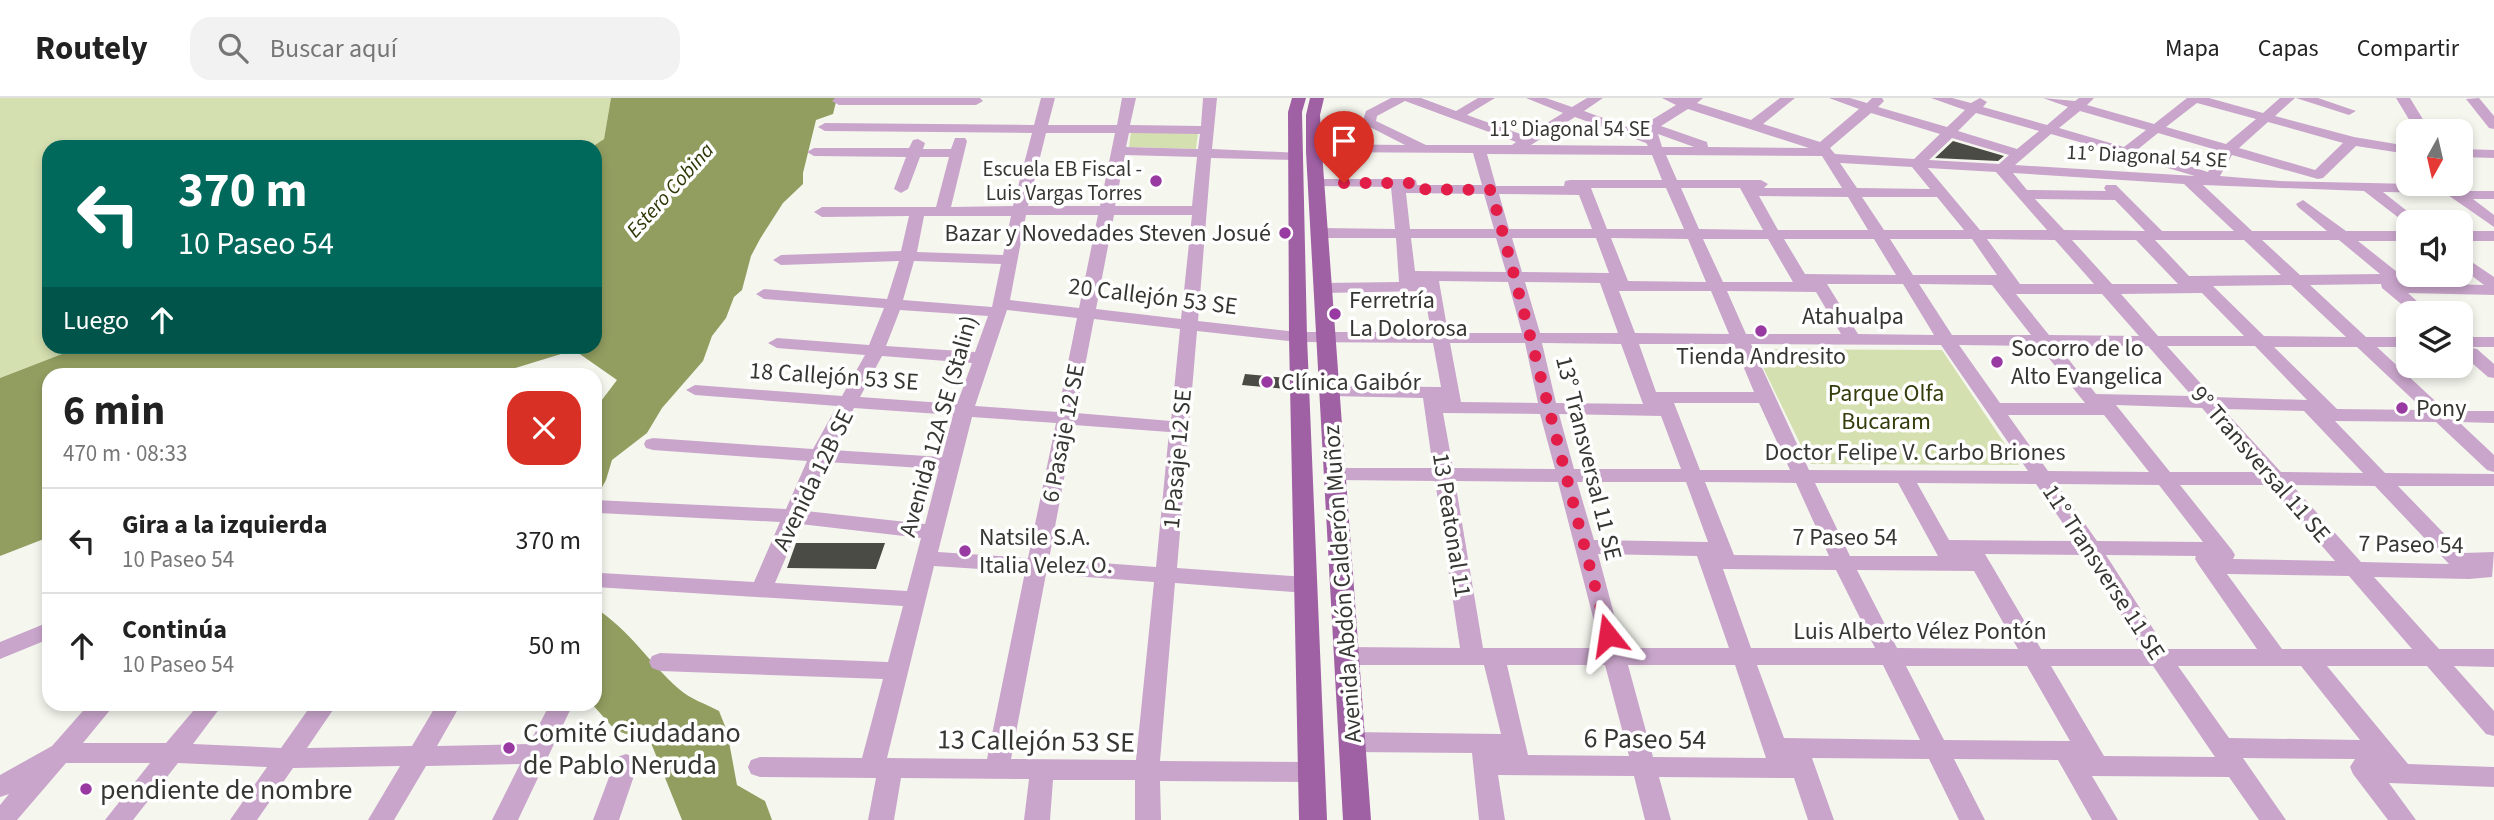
<!DOCTYPE html>
<html lang="es">
<head>
<meta charset="utf-8">
<style>
  :root { --surface:#fff; --page:#f2f2f2; --text:#222; --muted:#767676; --line:#e0e0e0 }
  body { margin:0; font-family:"Source Sans 3",sans-serif; background:var(--page); color:var(--text); height:100vh; display:flex; flex-direction:column; font-size:26px; white-space:nowrap }
  * { box-sizing:border-box; margin:0 }
  p { font-size:23px; color:var(--muted) }
  .icon { flex:none; width:38px; height:38px; fill:none; stroke:currentColor; stroke-width:2; stroke-linecap:round; stroke-linejoin:round }
  .map { position:relative; flex:1; overflow:hidden }
  .panel { position:absolute; left:42px; top:270px; width:560px; height:343px; display:flex; flex-direction:column; background:var(--surface); border-radius:21px; box-shadow:0 4px 10px #0003 }
  .panel>* { flex:none }
  .top-card { position:absolute; left:42px; top:42px; width:560px; height:214px; border-radius:21px; box-shadow:0 4px 10px #0003; background:#00695c; color:#fff; overflow:hidden }
  .needle { width:46px; rotate:188deg }
  .fabs { position:absolute; left:2396px; top:21px; display:grid; gap:14px }
  .fabs a { display:grid; place-items:center; width:77px; height:77px; border-radius:14px; background:var(--surface); box-shadow:0 4px 10px #0003; font-size:35px }
  .pin { position:absolute; display:grid; place-items:center; width:60px; height:60px; color:#fff; margin:-72px -30px; border-radius:50% 50% 50% 0; rotate:-45deg; box-shadow:0 0 7px #0007 }
  .pin .icon { rotate:45deg }
  .me { position:absolute; width:77px; margin:-38px; rotate:345deg; stroke-linejoin:round; filter:drop-shadow(0 0 5px #0008) }
  .turn { display:flex; align-items:center; gap:24px; height:147px; padding:0 21px; font-size:32px }
  .turn .icon { width:91px; height:91px; stroke-width:2.5 }
  .turn b { display:block; font-size:49px; line-height:60px }
  .then { display:flex; align-items:center; height:66px; padding:0 21px; background:#0003; gap:14px; font-size:26px }
  .round { display:grid; place-items:center; flex:none; width:74px; height:74px; border-radius:21px; background:var(--page) }
  .head { display:flex; align-items:center; justify-content:space-between; height:119px; padding:0 21px }
  h1 { font-size:42px; font-weight:700; line-height:52px }
  ul { padding:0; list-style:none }
  li { display:flex; align-items:center; gap:21px; height:105px; padding:0 21px; border-top:2px solid var(--line) }
  li div { flex:1 }
  li b { display:block; font-size:26px }
  li em { font-style:normal }
  header { display:flex; align-items:center; gap:42px; box-sizing:border-box; height:98px; padding:0 35px; background:var(--surface); border-bottom:2px solid var(--line) }
  header strong { font-size:33px }
  nav { display:flex; gap:38px; margin-inline-start:auto; font-size:24px }
  .search { width:490px; height:63px; background:var(--page); display:flex; align-items:center; gap:18px; box-sizing:border-box; padding:0 24px; border-radius:21px; color:var(--muted); font-size:26px }
  .map>svg:first-child { display:block }
</style>
</head>
<body>
<header>
<strong>Routely</strong>
<div class="search"><svg class="icon" aria-label="search" viewBox="0 0 24 24"><circle cx="10" cy="10" r="6"/><path d="M15 15l6 6"/></svg>Buscar aquí</div>
<nav><a>Mapa</a><a>Capas</a><a>Compartir</a></nav>
</header>
<div class="map">
<svg width="2494" height="722" viewBox="0 0 2494 722">
  <rect width="100%" height="100%" fill="#f5f7ef"/>
  <path fill="#d5e0b1" d="M0,0H611L604,41L592,49H49V248L80,249L0,280Z
    M1131,33L1198,35L1196,51L1129,49Z
    M1754,251L1942,252L2019,367L1810,366Z"/>
  <path fill="#929e60" d="M611,0H837L833,16L816,22L803,75V86L783,105L760,141L751,158L742,192L734,199L726,220L712,238L703,263L662,310L647,335L612,362L606,382L595,402V311L617,282L574,252L496,276H49V439L0,458V280L80,249L595,248V49H592L604,41Z
    M595,510C629,531 650,566 679,591C690,601 706,606 719,613L727,633L737,687L765,703L772,722H682L651,645L615,632L592,606H595Z"/>
  <path fill="#4a4b44" d="M1953,43L2004,58L1998,63L1935,60Z
    M1245,276L1287,280V291L1242,287Z
    M796,445H885L876,471L787,470Z"/>
  <g fill="none" stroke-linecap="round" stroke-linejoin="round">
    <path fill="#c9a5cb" fill-rule="evenodd" d="M835,0H980L983,3L976,7H839L832,3Z
      M1041,0H1055L1048,27H1117L1122,0H1136L1130,27L1201,28L1203,0H1217L1212,51L1301,55L1303,58L1296,62L1211,60L1198,223L1298,234H1431L1424,193L1324,195L1316,190L1324,185L1399,184L1396,140H1320L1312,135L1320,130L1395,131L1391,89L1317,88L1312,87L1310,84L1312,81H1411L1416,82L1417,87H1482L1473,55L1314,54L1307,50L1314,46L1405,47L1362,25L1366,13L1391,0H1421L1456,13L1478,0H1495L1467,17L1526,38L1563,15L1526,0H1546L1572,9L1587,0H1603L1584,13L1644,35L1645,26L1676,7L1662,0H1703L1697,5L1751,22L1780,0H1795L1763,26L1820,44L1859,11L1829,0H1850L1867,5L1872,0H1882L1884,3L1878,9L1947,29L1965,12L1931,0H1952L1971,5L1980,0L1987,4L1983,9L2047,27L2068,9L2043,0L2075,3L2079,0H2094L2087,7L2154,26L2187,0H2209L2263,15L2280,0H2295L2275,18L2354,39L2408,48V56L2356,48L2323,80L2318,81L2232,57L2220,78L2280,83L2462,87L2467,88L2468,93H2494V101H2473L2494,117V129L2445,95L2383,94L2421,124H2408V127L2364,93L2203,87L2252,133H2327L2298,109L2296,106L2303,102L2346,133H2408V143H2358L2411,185L2484,187L2460,169V156L2494,179V197L2408,195L2430,215H2412L2382,190L2381,186L2310,187L2366,239H2408V249H2377L2446,313H2494V325L2459,324L2494,357V374L2487,372L2436,324L2335,323L2385,375L2494,376V388H2398L2463,455L2494,454L2492,479L2469,481L2374,479L2439,551H2494V569L2454,568L2494,613V638L2486,636L2427,568H2327L2408,666L2494,669V689L2389,685L2416,722H2388L2353,676L2350,669L2355,661L2243,660L2286,722H2259L2229,679L2092,678L2118,722H2092L2058,662L1954,661L1985,722H1959L1929,661L1812,660L1834,722H1808L1794,680L1659,679L1671,722H1645L1634,678L1498,677L1505,722H1479L1472,655L1352,654L1343,651L1340,644L1343,637L1352,634L1501,636L1484,567H1347L1339,564L1336,558L1339,552L1347,549L1460,550L1435,383L1335,382L1328,380L1325,376L1328,372L1335,370H1433L1423,300L1330,298L1321,293L1330,288L1441,289L1433,245L1298,244L1197,233L1177,470L1306,479L1314,482L1317,487L1314,492L1306,495L1175,485L1160,663L1312,664L1321,667L1324,674L1321,681L1312,684L1160,683L1161,722H1135V682H1053L1050,722H1024L1029,681L901,680L894,722H868L876,680L760,679L751,676L748,669L751,662L760,659L862,660L883,581L660,573L652,570L649,564L652,558L660,555L888,564L903,508L595,489V477L601,475L754,484L780,424L598,415L595,414V402L786,411L807,363L653,352L646,350L644,346L646,342L653,340L813,351L837,308L695,297L686,292L695,287L842,298L865,257L777,250L768,245L777,240L869,247L884,210L764,201L756,196L764,191L887,201L899,163L781,167L773,162L781,157L901,153L909,118L822,119L814,114L822,109H936L949,59H920L908,91L901,95L894,91L906,59L814,58L807,54L814,50H909L913,42L918,41L925,45L923,51H951L955,40H965L967,43L951,109L1013,108L1032,35L825,33L818,29L825,25L1034,27ZM1405,3L1516,44L1512,47H1426L1376,23L1377,18ZM2197,5L2256,21L2226,46L2166,29ZM1688,11L1809,50L1708,49L1707,44L1661,28ZM2080,13L2146,32L2124,49L2059,30ZM1871,15L1940,36L1914,61L1835,56L1830,50ZM1976,15L2039,33L2017,51L1958,33ZM1575,19L1646,45L1648,48L1531,47ZM2268,24L2343,45L2315,72L2239,50ZM1046,35H1115L1100,108H1028ZM1129,35L1200,36L1198,51L1126,49ZM2158,35L2220,53L2208,74L2137,52ZM1658,36L1694,49H1662ZM2051,36L2118,55L2114,61L2116,64H2126L2130,59L2195,78L2015,67ZM1952,40L2009,57L1999,66L1929,62ZM1487,56L1652,57L1662,82H1570L1565,83L1564,88H1496ZM1125,57L1197,59L1192,108H1115ZM1666,57L1822,58L1842,90H1764L1768,86L1761,82H1677ZM1840,65L1912,69L1930,91L1857,90ZM1928,70L1996,74L2047,132H1980ZM2013,75L2184,86L2234,133H2162L2116,87H2106L2104,90L2106,93L2027,92ZM1591,90H1666L1684,131H1607ZM1681,90H1740L1763,132L1699,131ZM1406,95L1484,96L1494,131H1410ZM1499,96L1579,97L1592,131H1509ZM1759,98L1848,99L1868,132H1778ZM1862,99H1937L1964,132H1884ZM2035,101L2115,102L2145,133L2064,132ZM1026,117H1098L1079,210L1010,202ZM1114,117H1192L1181,221L1096,211ZM924,118H1011L1003,157L917,154ZM1411,140H1496L1506,174L1415,173ZM1512,140H1596L1609,175L1522,174ZM1611,140L1688,141L1706,184L1628,183ZM1703,141H1768L1793,184H1723ZM1784,141H1874L1896,177L1805,176ZM1890,141H1972L1997,177H1913ZM1987,141L2055,142L2094,186H2020ZM2072,142H2136L2178,186H2112ZM2155,142H2244L2281,177L2189,178ZM2262,142H2339L2380,176L2300,177ZM914,163L1001,166L992,209L903,202ZM1439,183L1508,184L1522,235H1448ZM1525,184L1600,185L1618,235H1540ZM1827,186H1903L1934,237L1858,236ZM1919,186L1992,187L2031,237H1952ZM2291,187L2346,239L2264,238L2213,188ZM1619,193H1711L1729,236L1635,235ZM1727,193L1816,194L1841,236H1746ZM2202,195L2244,238H2158L2121,196ZM2016,196H2102L2139,238L2049,237ZM900,212L988,218L975,254L886,248ZM1007,212L1077,220L1058,314L975,308ZM1094,221L1180,231L1171,323L1076,315ZM1450,245H1525L1538,305L1461,304ZM1542,245L1621,246L1643,306L1556,305ZM1639,246H1734L1754,294H1656ZM1751,246L1941,247L2028,373L1809,372ZM1959,247L2039,248L2085,305H2000ZM2058,248H2148L2192,298L2096,296ZM2167,248H2255L2307,302L2213,299ZM2274,249H2357L2424,312L2337,311ZM882,258L972,265L957,306L860,299ZM1674,305H1759L1790,372H1700ZM2116,307L2202,310L2258,374H2170ZM854,310L953,317L942,359L832,352ZM2223,311L2304,313L2363,375L2281,374ZM1443,315L1540,316L1555,371L1453,370ZM1559,316L1661,318L1681,371H1574ZM2008,317H2104L2149,374L2048,373ZM972,319L1056,325L1028,460L938,454ZM1074,327L1169,334L1156,469L1049,461ZM826,364L939,371L925,426L806,413ZM1455,383L1558,384L1601,550H1483ZM1577,384H1686L1708,444L1594,442ZM1705,384L1796,385L1829,458L1734,457ZM1815,385H1898L1938,458H1850ZM1917,385L2036,386L2075,443L1949,442ZM2057,386L2159,387L2203,444L2097,443ZM2180,387H2269L2335,463L2233,461L2235,457L2232,452ZM2292,387L2375,388L2449,466L2361,464ZM800,426L921,440L907,493L775,485ZM1598,456L1697,458L1729,550H1623ZM1985,456L2085,457L2142,551H2041ZM2106,457L2196,458L2195,461L2198,466L2257,551H2166ZM934,468L1025,474L987,661L887,660ZM1723,471L1836,472L1875,550H1751ZM1857,472L1974,473L2018,551L1897,550ZM1046,476L1154,484L1136,662L1011,661ZM2227,476L2349,478L2412,551H2282ZM1507,567H1605L1629,658L1528,657ZM1628,567H1735L1766,660L1653,659ZM1757,567H1883L1920,642L1784,640ZM1906,568H2027L2070,643L1944,642ZM2051,568H2153L2215,659L2104,658ZM2178,568H2301L2360,642L2229,640Z
      M2296,0H2318L2356,13L2349,17Z
      M2396,0H2410L2430,33H2416Z
      M2479,0L2494,18V31L2489,30L2466,1Z
      M2460,51L2494,52V60L2460,59Z
      M2460,133H2494V143H2460Z
      M2460,239H2494V249H2460Z
      M2471,250L2477,251L2494,266V280L2488,279L2465,259L2462,255L2465,251Z
      M49,524V541L0,561V544Z
      M89,606H115L83,645H166L199,606H223L193,646L281,650L312,606H337L307,650L412,648L437,606H461L437,648L529,646L550,606H573L518,722H492L520,666L426,668L394,722H368L400,668L293,670L257,722H230L267,669L178,665L133,722H105L150,665H66L17,722H0V707L9,696L0,699V677L52,648Z
      M626,656L635,659L638,666L619,722H593L614,666L617,659Z"/>
    <path fill="#9f60a4" fill-rule="evenodd" d="M1292,0H1306L1302,14L1307,239L1327,722H1299L1289,239L1288,14Z
      M1310,0H1324L1320,17L1322,54L1371,722H1343L1306,54V17Z"/>
  </g>
  <g fill="none" stroke-linecap="round" stroke-linejoin="round">
    <path stroke="#e11d48" stroke-width="12" stroke-dasharray="0 21.6" d="M1344,85H1413L1414,91L1491,92C1532,240 1568,389 1608,537"/>
  </g>
  <g fill="#9939a2" stroke="#fff" stroke-width="2.5">
    <circle cx="1156" cy="83" r="7"/>
    <circle cx="1285" cy="135" r="7"/>
    <circle cx="1335" cy="216" r="7"/>
    <circle cx="1761" cy="233" r="7"/>
    <circle cx="1997" cy="264" r="7"/>
    <circle cx="1267" cy="284" r="7"/>
    <circle cx="2402" cy="310" r="7"/>
    <circle cx="965" cy="453" r="7"/>
    <circle cx="509" cy="650" r="7"/>
    <circle cx="86" cy="691" r="7"/>
  </g>
  <g text-anchor="middle" stroke-width="7" stroke-linejoin="round" paint-order="stroke">
    <g font-size="21" fill="#363733" stroke="#fff">
      <text x="1570" y="38">11° Diagonal 54 SE</text>
      <text transform="translate(2147 58) rotate(3)" y="7">11° Diagonal 54 SE</text>
    </g>
    <g font-size="21" fill="#363733" stroke="#fff" text-anchor="end">
      <text x="1142" y="78">Escuela EB Fiscal -<tspan x="1142" dy="24">Luis Vargas Torres</tspan></text>
    </g>
    <g font-size="21" font-style="italic" fill="#2f3605" stroke="#fff">
      <text transform="translate(670 92) rotate(-48)" y="7">Estero Cobina</text>
    </g>
    <g font-size="24" fill="#363733" stroke="#fff" text-anchor="start">
      <text x="1271" y="143" text-anchor="end">Bazar y Novedades Steven Josué</text>
      <text x="1349" y="210">Ferretría<tspan x="1349" dy="28">La Dolorosa</tspan></text>
      <text x="2011" y="258">Socorro de lo<tspan x="2011" dy="28">Alto Evangelica</tspan></text>
      <text x="1761" y="266" text-anchor="middle">Tienda Andresito</text>
      <text x="1281" y="292">Clínica Gaibór</text>
      <text x="2416" y="318">Pony</text>
      <text x="979" y="447">Natsile S.A.<tspan x="979" dy="28">Italia Velez O.</tspan></text>
    </g>
    <g font-size="24" fill="#363733" stroke="#fff">
      <text transform="translate(1153 198) rotate(7)" y="8">20 Callejón 53 SE</text>
      <text x="1853" y="226">Atahualpa</text>
      <text transform="translate(834 278) rotate(4)" y="8">18 Callejón 53 SE</text>
      <text transform="translate(938 328) rotate(-74)" y="8">Avenida 12A SE (Stalin)</text>
      <text transform="translate(1063 335) rotate(-79)" y="8">6 Pasaje 12 SE</text>
      <text x="1915" y="362">Doctor Felipe V. Carbo Briones</text>
      <text transform="translate(1589 360) rotate(76)" y="8">13° Transversal 11 SE</text>
      <text transform="translate(1177 361) rotate(-85)" y="8">1 Pasaje 12 SE</text>
      <text transform="translate(2261 366) rotate(49)" y="8">9° Transversal 11 SE</text>
      <text transform="translate(813 382) rotate(-64)" y="8">Avenida 12B SE</text>
      <text transform="translate(1452 427) rotate(81)" y="8">13 Peatonal 11</text>
      <text x="1845" y="447">7 Paseo 54</text>
      <text transform="translate(2411 446) rotate(1)" y="8">7 Paseo 54</text>
      <text transform="translate(2104 474) rotate(57)" y="8">11° Transverse 11 SE</text>
      <text transform="translate(1342 486) rotate(-94)" y="8">Avenida Abdón Calderón Muñoz</text>
      <text x="1920" y="541">Luis Alberto Vélez Pontón</text>
    </g>
    <g font-size="24" fill="#353d0c" stroke="#fff">
      <text x="1886" y="303">Parque Olfa<tspan x="1886" dy="28">Bucaram</tspan></text>
    </g>
    <g font-size="28" fill="#363733" stroke="#fff" text-anchor="start">
      <text x="523" y="644">Comité Ciudadano<tspan x="523" dy="32">de Pablo Neruda</tspan></text>
      <text x="100" y="701">pendiente de nombre</text>
    </g>
    <g font-size="28" fill="#363733" stroke="#fff">
      <text transform="translate(1645 640) rotate(1)" y="10">6 Paseo 54</text>
      <text transform="translate(1036 642) rotate(1)" y="10">13 Callejón 53 SE</text>
    </g>
  </g>
</svg>
<div class="fabs">
<a><svg class="needle" viewBox="-14 -14 28 28"><path d="M0-13l5 13h-10z" fill="#e53935"/><path d="M0 13l5-13h-10z" fill="#767676"/></svg></a>
<a><svg class="icon" aria-label="sound" viewBox="0 0 24 24"><path d="M4 9h4l5-4v14l-5-4H4zM17 9q2 3 0 6"/></svg></a>
<a><svg class="icon" aria-label="layers" viewBox="0 0 24 24"><path d="M12 4l9 5-9 5-9-5zM3 14l9 5 9-5"/></svg></a>
</div>
<div class="pin" style="left:1344px;top:85px;background:#d93025"><svg class="icon" aria-label="arrive" viewBox="0 0 24 24"><path d="M6 21V4h12l-3 4 3 4H6"/></svg></div>
<svg class="me" style="left:1608px;top:537px" viewBox="-20 -20 40 40"><path d="M0-17L14 15 0 8-14 15z" fill="#e11d48" stroke="#fff" stroke-width="4"/></svg>
<div class="top-card">
<div class="turn"><svg class="icon" aria-label="left" viewBox="0 0 24 24"><path d="M17 20v-9H6M10 6l-5 5 5 5"/></svg><div><b>370 m</b>10 Paseo 54</div></div>
<div class="then">Luego<svg class="icon" aria-label="ahead" viewBox="0 0 24 24"><path d="M12 20V5M6 11l6-6 6 6"/></svg></div>
</div>
<section class="panel">
<div class="head"><div><h1>6 min</h1><p>470 m · 08:33</p></div><a class="round" style="background:#d93025;color:#fff"><svg class="icon" aria-label="close" viewBox="0 0 24 24"><path d="M6 6l12 12M18 6L6 18"/></svg></a></div>
<ul>
<li><svg class="icon" aria-label="left" viewBox="0 0 24 24"><path d="M17 20v-9H6M10 6l-5 5 5 5"/></svg><div><b>Gira a la izquierda</b><p>10 Paseo 54</p></div><em>370 m</em></li>
<li><svg class="icon" aria-label="ahead" viewBox="0 0 24 24"><path d="M12 20V5M6 11l6-6 6 6"/></svg><div><b>Continúa</b><p>10 Paseo 54</p></div><em>50 m</em></li>
</ul>
</section>
</div>
</body>
</html>
